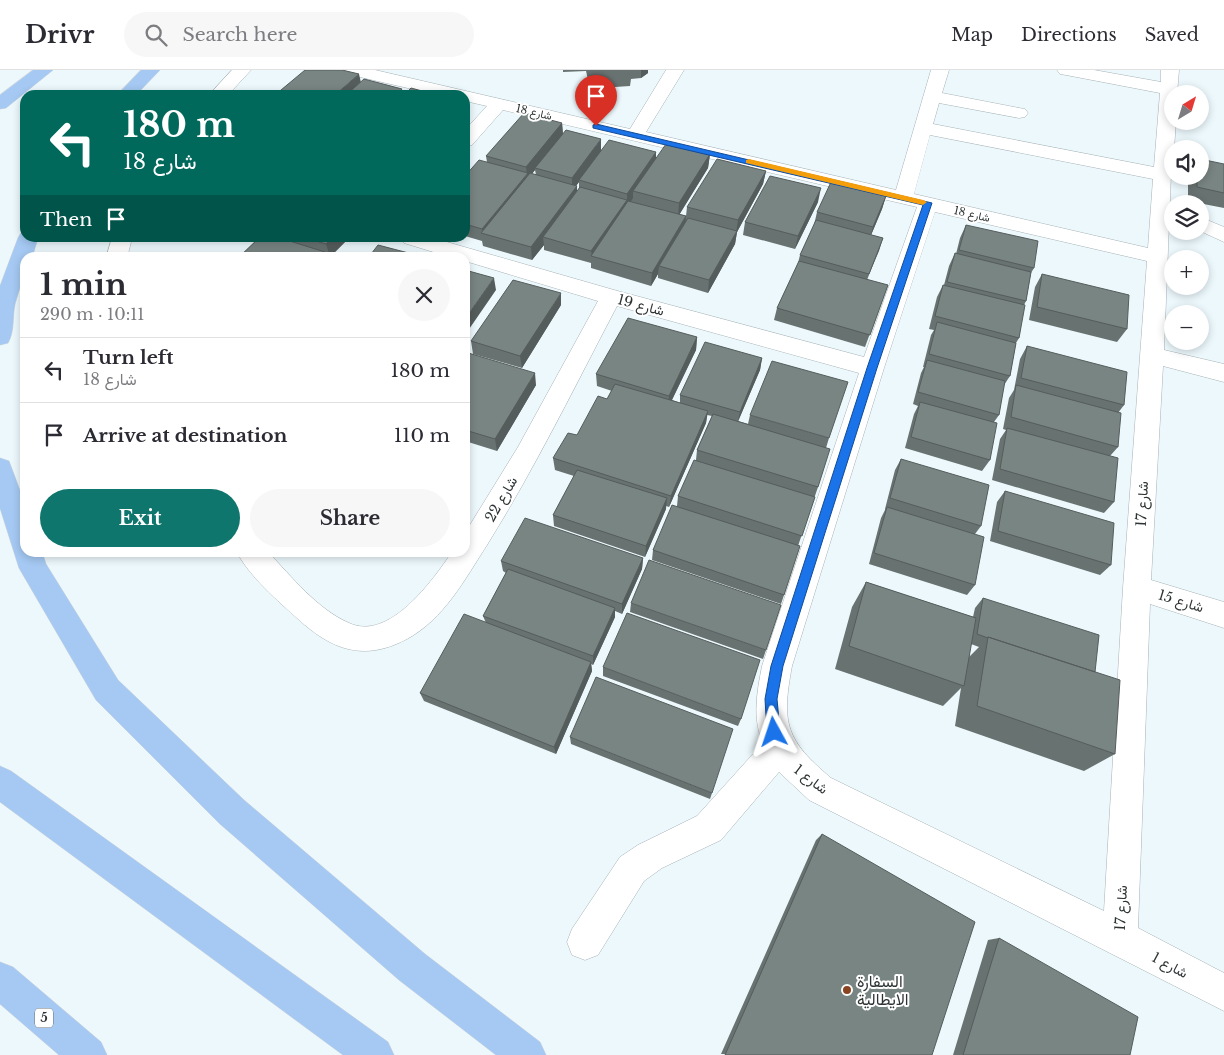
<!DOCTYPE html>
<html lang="en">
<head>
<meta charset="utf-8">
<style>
  :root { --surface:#fff; --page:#f7f7f7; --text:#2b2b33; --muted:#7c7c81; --line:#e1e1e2; --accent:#0f766e }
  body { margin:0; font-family:"Libre Baskerville",Vazirmatn,serif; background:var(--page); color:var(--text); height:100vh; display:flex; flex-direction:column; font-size:19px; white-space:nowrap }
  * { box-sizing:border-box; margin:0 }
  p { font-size:16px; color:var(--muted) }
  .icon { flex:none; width:28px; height:28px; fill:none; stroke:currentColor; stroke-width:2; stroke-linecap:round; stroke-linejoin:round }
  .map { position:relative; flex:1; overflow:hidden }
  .sheet { position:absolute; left:20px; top:182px; width:450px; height:305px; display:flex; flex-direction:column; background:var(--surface); border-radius:15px; box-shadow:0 2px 8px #0003 }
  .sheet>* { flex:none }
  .guide { position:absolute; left:20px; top:20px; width:450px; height:152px; border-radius:15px; box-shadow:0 2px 8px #0003; background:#00695c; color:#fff; overflow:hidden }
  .needle { width:32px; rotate:38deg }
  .buttons { position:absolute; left:1164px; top:15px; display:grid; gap:10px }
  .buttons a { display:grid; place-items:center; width:45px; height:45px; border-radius:50%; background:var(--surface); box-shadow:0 2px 8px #0003; font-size:25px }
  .pin { position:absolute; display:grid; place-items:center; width:42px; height:42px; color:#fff; margin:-51px -21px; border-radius:50% 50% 50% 0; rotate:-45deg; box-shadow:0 0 5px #0007 }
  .pin .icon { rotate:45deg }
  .me { position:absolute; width:55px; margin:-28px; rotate:355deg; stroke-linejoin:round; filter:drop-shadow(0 0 4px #0008) }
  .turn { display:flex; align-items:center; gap:18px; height:105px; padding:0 20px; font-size:22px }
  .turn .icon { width:65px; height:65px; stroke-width:2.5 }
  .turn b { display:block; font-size:35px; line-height:42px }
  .then { display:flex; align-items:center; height:48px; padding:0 20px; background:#0003; gap:10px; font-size:19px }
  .round { display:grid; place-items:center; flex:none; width:52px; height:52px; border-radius:26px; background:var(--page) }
  .head { display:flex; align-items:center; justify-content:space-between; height:85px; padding:0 20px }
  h1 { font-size:30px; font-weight:800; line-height:38px }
  .cta { display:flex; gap:10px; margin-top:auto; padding:10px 20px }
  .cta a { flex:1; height:58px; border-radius:30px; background:var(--accent); color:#fff; font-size:20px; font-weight:800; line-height:58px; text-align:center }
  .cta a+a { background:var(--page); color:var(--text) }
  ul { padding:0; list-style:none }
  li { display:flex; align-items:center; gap:15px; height:65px; padding:0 20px; border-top:1px solid var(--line) }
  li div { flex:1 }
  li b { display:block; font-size:19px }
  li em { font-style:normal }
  header { display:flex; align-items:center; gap:30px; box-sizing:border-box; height:70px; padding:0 25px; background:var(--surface); border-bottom:1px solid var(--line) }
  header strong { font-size:24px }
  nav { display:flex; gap:28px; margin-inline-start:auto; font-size:18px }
  .search { width:350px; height:45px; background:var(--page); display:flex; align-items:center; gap:12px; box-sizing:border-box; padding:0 18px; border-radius:28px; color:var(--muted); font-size:19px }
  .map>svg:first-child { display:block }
</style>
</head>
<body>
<header>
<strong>Drivr</strong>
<div class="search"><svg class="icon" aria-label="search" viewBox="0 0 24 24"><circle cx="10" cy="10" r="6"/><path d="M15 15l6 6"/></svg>Search here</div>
<nav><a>Map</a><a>Directions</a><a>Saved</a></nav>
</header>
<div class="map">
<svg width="1224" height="985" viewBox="0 0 1224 985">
  <rect width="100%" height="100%" fill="#ecf8fc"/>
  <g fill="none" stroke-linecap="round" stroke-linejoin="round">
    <defs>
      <path id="minor" d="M232,0H251L228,25H209Z
        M344,0H375L630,59L666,0H684L646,62L896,120L931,0H949L942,23L1019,38L1025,39L1028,43L1025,47L1019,48L939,33L933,54L1154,97L1160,23L1066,5L1060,4L1057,0H1094L1161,12V0H1179L1177,24H1172V51H1176L1174,79H1172L1164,280L1224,294V312L1163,296L1151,510L1224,532V558L1150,534L1138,858L1224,903V941L809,730L779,702L721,770L662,798L644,811L598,885L585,890L572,885L567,872L572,859L620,787L638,775L697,746L763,673C752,648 757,622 762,596L859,303L617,236C575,316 535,398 487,475C465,509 444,549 407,569C364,592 332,580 298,549C279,532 248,505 237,482H268C292,507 317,539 349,553C389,572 433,510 452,482H465V463L518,377L598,231L465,191V188H453L404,173L401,168H433L614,220L864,287L917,137L503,40L472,75L465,77V60L487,36L465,31V25H438L347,4ZM930,65L1153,109L1148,178L914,124ZM935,142L1147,191L1123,518L1104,841L831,708C786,670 781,654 792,596L884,298Z
        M1200,147L1224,157V172L1200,161Z
        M112,168H132L127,188H106Z"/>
      <path id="highway" d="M33,0H53L6,38L0,39V25Z
        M141,0H160L136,25H117Z
        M25,162V168H38L32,188H25C25,207 20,216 15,234C12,247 15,261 8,273L0,275V216L18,168L21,163Z
        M0,388L9,391L25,434V482H42L46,494L118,610L244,730L425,884L540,972L546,985H496L399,910L220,754L96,630L19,498L0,438Z
        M0,696L11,701L388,972L394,985H343L0,732Z
        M0,892L13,897L101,972L107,985H59L0,934Z"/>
    </defs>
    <use href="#minor" stroke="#a7b2b6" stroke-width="1"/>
    <use href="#highway" stroke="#d5d6d6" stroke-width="1"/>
    <use href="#minor" fill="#fff" fill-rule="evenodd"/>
    <use href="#highway" fill="#a5c9f3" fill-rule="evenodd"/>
  </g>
  <path fill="#687271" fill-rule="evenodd" d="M563,0H648V3L641,8L631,9L630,16L600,18L589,14L586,1L563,2Z
    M562,53L563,64L601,80L656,82V88L710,84L708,98L679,144L686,146L687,137L766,101L763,114L737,162L735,174L708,223L658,208V204L651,216L591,198V193L544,180V175L532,190L483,176L482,171L465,166V106L487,92L486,86ZM535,100L536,105L532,104ZM579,112V119L577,121V116H576Z
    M1224,94V138L1188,131V106H1200Z
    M886,126L882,139L871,165L883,168L867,210L888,215L865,277L774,250L777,238L798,193L800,185L814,155L817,142Z
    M818,132L795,179L743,165L745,152Z
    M966,155L1034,198L1031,203L1026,231L1024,235L1019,268L1016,273L1010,306L1004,315L999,345L994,352L990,390L982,401L905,378L914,344L918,336L913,334L921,303L924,297H923L931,265L934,260L929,259L937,227L943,215H944L949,196L955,183L956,184L960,168Z
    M259,168H349L330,187L326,185L327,188H238Z
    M1042,204L1127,259L1117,272L1029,250L1035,217Z
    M561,235L522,298L473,284L471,271Z
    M697,267L696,280L672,330L680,333V325L762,288L760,300L738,351L748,354L750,345L829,368L826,378L818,417L798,476L784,525L781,534L652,490L653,480L677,436L678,426L696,390L697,380L712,346L707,345L706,353L669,437L666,436V439L645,487L554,456L553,445L574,406L555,400L553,388L577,365L607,329L612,321L597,316L596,304Z
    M1027,276L1124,335L1118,343V377L1110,386L1114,432L1104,443L992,410L1000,369L1006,360L1003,359L1009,328L1014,320L1020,289Z
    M465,282L536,315L497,381L465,371Z
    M901,389L981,456L975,464V515L967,525L869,494L881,448L885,440V439L895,400Z
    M1005,421L1111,495L1100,505L990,471L997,432Z
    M643,488L642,499L622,544L615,541V547L593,595L591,594L592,601L556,684L424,631L420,623L486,553L483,546L506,503L503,501L501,491Z
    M866,512L973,547L975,538L983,528L1095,602L1115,684L1084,701L955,656L961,618L943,636L835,599L852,537ZM971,574L979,577L969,587Z
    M631,533L766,580L763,589L630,542Z
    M603,597L741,649L738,656L603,606Z
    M570,667L712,723L710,729L571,674Z
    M822,764L932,985L721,984L816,770Z
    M999,868L1130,985H953L988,870Z"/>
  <path fill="#555d5c" d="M641,0H648V3L641,8Z
    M359,4L362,17L354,25H335Z
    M402,19L403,25H396Z
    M467,33L469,46L465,50V35Z
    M562,53L563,66L535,98V100L483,163L482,159L527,105L526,97Z
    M601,69V82L579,110V112L572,121V108Z
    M656,82V95L633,121V128L627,137V124Z
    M710,84L708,98L678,147L679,133Z
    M766,101L763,114L737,162L735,174L708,223L709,210L736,163L738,150Z
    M577,116V129L543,167L544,175L532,190L531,177Z
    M821,118L818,132L795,179L798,166Z
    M886,126L882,139L869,170L873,157Z
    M627,130L626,143L592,186L591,181Z
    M686,146L685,160L659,196L658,204L651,216L652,203Z
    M332,168H349L330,187L326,174Z
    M883,168L879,181L864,216L869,204Z
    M325,182L327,188H319Z
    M494,208L496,220L465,265V249Z
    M561,223V235L522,298L520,286Z
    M697,267L696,280L668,338L669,326Z
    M762,288L760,300L737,354L740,342Z
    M535,303L536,315L497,381L495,369Z
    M708,341L706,353L669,437L671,426Z
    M667,428L666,439L645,487L646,476Z
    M643,488L642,499L622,544V534Z
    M615,538V547L593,595V586Z
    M591,592L592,601L556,684L554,677Z"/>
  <path fill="#798583" stroke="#555d5c" d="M305,0H342L359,4L335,25H275Z
    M364,9L402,19L396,25H346Z
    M411,18L437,25H404Z
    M524,43L562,53L526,97L486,86Z
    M566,60L601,69L572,108L535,98Z
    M609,70L656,82L627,124L579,110Z
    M666,74L710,84L679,133L633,121Z
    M717,89L766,101L738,150L687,137Z
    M1200,89L1224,94V123L1197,117V106H1200Z
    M479,90L528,103L482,159L465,154V106Z
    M530,103L577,116L531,177L481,163Z
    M770,106L821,118L798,166L745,152Z
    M831,112L886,126L873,157L817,142Z
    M580,117L627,130L591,181L543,167Z
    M628,131L686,146L652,203L591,186Z
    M688,148L737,161L709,210L659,196Z
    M816,150L883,168L869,204L800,185Z
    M966,155L1038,171L1034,198L959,180Z
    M259,168H280L325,182L319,188H238Z
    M306,168H332L326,174Z
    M378,175L420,186L419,188H368Z
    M955,183L1031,202L1026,231L947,212Z
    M799,191L888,215L870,265L777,238Z
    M465,200L494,208L465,249Z
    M1042,204L1129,225L1127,259L1037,237Z
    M513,210L561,223L520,286L471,271Z
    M943,215L1025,235L1019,268L935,246Z
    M628,248L697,267L669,326L596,304Z
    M937,252L1016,273L1010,306L929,284Z
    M705,272L762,288L740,342L680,325Z
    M1027,276L1127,302L1124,335L1021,308Z
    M465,282L535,303L495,369L465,360Z
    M927,290L1005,311L999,345L918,322Z
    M772,291L848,312L829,368L750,345Z
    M615,314L708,341L671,426L553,388L568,363L577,365L598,326L607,329Z
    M1016,315L1121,343L1118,377L1011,347Z
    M920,332L997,353L990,390L911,367Z
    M713,344L830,379L818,417L697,380Z
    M1007,358L1118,388L1114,432L1000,399Z
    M901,389L989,415L981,456L890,428Z
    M694,390L815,427L802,466L678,426Z
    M577,400L667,428L646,476L553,445Z
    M1005,421L1114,453L1111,495L998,461Z
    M672,435L800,476L784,525L653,480Z
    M887,437L984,467L975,515L874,483Z
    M525,448L643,488L622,534L501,491Z
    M649,490L781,535L766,580L631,533Z
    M508,499L615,538L593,586L483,546Z
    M866,512L976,548L964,616L849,576Z
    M983,528L1099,565L1095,602L988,567V568L977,564Z
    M627,543L760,590L741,649L603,597Z
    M464,544L591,592L554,677L420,623Z
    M988,567L1120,610L1115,684L977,636Z
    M596,607L733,659L712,723L570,667Z
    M822,764L975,852L932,985H725Z
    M999,868L1138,947L1130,985H963Z"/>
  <path fill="#1a73e8" stroke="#114b97" d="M596,54L932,133L877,298L783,596L777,629L780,662L778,666L774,668L769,666L767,662L765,629L771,596L867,298L923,135L593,58V55Z"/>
  <path fill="#f59e0b" d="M749,89L923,130L927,132L923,135L746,93V90Z"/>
  <circle fill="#8a431f" stroke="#fff" stroke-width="2" cx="847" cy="920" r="5"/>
  <g text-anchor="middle" stroke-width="4" stroke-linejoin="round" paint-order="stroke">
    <g font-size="11" fill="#2e3334" stroke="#fff">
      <text transform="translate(534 42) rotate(13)" y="4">شارع 18</text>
      <text transform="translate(972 144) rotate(13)" y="4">شارع 18</text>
    </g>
    <rect fill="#fff" stroke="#6d7071" stroke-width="1" x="35" y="938.5" width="18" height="19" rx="4"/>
    <g font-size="12" font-weight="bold" fill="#2e3334">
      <text x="44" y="952">5</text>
    </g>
    <g font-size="14" fill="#2e3334" stroke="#fff">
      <text transform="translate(641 235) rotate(15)" y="5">شارع 19</text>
      <text transform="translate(501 429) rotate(-60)" y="5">شارع 22</text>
      <text transform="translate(1142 434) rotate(-87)" y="5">شارع 17</text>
      <text transform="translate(1181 531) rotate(17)" y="5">شارع 15</text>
      <text transform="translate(811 709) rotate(37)" y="5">شارع 1</text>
      <text transform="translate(1121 838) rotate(-87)" y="5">شارع 17</text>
      <text transform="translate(1170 895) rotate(28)" y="5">شارع 1</text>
    </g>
    <g font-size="16" fill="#2e3334" stroke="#fff" text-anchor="start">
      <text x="857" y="917">السفارة<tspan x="857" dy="18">الايطالية</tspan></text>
    </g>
  </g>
</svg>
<div class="buttons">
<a><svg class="needle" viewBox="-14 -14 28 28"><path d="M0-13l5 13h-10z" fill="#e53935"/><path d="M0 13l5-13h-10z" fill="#7c7c81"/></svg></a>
<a><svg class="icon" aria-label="sound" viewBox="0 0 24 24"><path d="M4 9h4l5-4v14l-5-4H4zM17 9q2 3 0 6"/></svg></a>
<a><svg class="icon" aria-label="layers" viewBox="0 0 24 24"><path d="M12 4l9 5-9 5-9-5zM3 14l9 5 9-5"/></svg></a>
<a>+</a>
<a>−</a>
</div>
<div class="pin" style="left:596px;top:56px;background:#d93025"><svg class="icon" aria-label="arrive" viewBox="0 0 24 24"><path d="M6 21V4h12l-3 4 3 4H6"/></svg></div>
<svg class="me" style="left:774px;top:662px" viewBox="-20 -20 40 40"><path d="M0-17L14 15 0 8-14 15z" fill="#1a73e8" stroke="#fff" stroke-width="4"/></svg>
<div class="guide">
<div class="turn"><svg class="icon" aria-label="left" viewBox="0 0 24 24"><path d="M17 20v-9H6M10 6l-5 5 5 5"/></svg><div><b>180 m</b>شارع 18</div></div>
<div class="then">Then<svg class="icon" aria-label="arrive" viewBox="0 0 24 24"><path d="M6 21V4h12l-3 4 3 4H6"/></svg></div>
</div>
<section class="sheet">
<div class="head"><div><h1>1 min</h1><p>290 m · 10:11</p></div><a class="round"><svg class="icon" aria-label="close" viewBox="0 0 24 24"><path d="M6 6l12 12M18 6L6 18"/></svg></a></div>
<ul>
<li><svg class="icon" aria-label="left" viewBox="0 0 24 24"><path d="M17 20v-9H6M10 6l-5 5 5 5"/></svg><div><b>Turn left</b><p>شارع 18</p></div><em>180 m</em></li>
<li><svg class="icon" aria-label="arrive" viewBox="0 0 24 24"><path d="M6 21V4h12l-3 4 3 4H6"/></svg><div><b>Arrive at destination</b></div><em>110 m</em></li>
</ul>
<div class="cta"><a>Exit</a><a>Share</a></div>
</section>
</div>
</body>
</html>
